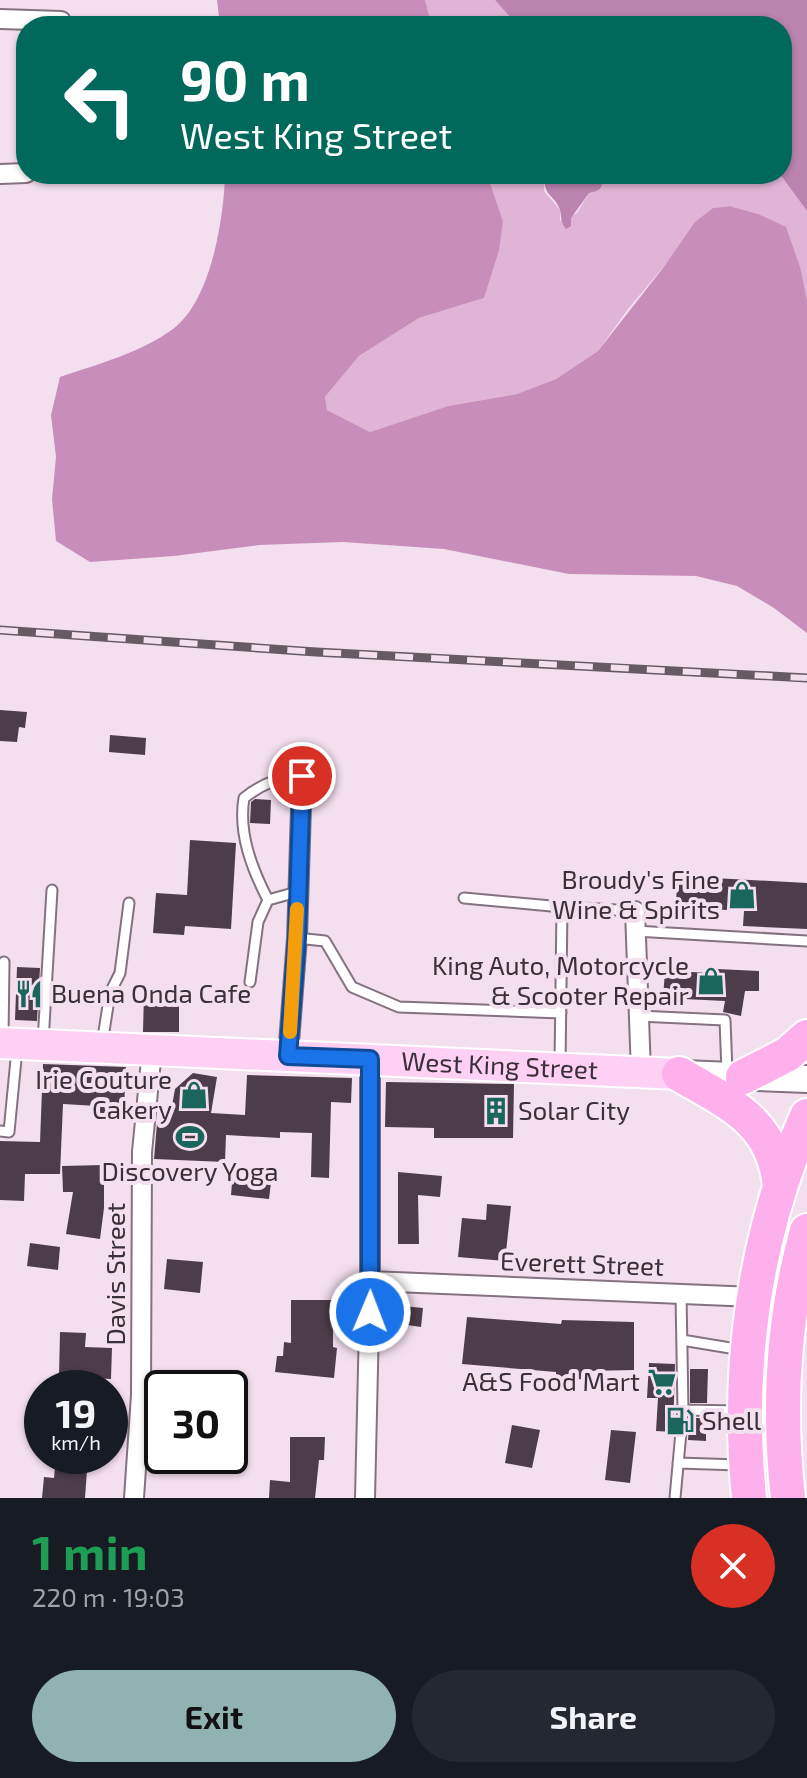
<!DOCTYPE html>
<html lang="en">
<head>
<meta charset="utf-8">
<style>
  :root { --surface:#171b24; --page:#242831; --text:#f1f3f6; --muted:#9ea1a6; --accent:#90b3b1 }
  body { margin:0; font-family:"Exo 2",sans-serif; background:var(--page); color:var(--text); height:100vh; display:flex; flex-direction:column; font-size:30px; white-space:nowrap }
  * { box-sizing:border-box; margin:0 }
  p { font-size:26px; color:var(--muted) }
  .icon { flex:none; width:44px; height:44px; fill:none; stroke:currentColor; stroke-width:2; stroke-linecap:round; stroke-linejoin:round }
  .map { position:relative; height:1498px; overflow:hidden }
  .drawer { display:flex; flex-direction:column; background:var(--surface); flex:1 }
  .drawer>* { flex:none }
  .banner { position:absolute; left:16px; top:16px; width:776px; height:168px; border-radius:32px; box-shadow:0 2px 6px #0004; background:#00695c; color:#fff; overflow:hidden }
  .speed { position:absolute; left:24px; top:1370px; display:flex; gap:16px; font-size:40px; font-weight:700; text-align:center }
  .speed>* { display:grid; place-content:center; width:104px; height:104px; border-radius:50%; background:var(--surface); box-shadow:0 2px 6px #0004; line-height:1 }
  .speed small { font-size:20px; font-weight:400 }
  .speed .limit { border:4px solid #111; border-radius:12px; background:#fff; color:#111 }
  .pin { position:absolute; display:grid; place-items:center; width:68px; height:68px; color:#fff; margin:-34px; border:4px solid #fff; border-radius:50%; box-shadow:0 2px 8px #0007 }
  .me { position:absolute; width:88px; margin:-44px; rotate:1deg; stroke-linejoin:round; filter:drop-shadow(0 0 6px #0008) }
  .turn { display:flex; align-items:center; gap:28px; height:168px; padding:0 32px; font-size:36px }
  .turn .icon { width:104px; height:104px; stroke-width:2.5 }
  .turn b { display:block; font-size:56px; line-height:68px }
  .round { display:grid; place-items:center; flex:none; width:84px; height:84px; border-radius:42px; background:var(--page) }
  .head { display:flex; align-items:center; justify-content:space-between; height:136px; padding:0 32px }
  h1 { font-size:48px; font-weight:700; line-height:60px; color:#1e9e55 }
  .button { display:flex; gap:16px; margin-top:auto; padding:16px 32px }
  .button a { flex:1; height:92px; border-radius:48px; background:var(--accent); color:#111; font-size:32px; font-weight:700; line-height:92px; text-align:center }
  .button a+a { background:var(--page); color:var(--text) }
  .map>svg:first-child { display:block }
</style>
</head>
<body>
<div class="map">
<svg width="807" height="1498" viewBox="0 0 807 1498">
  <rect width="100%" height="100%" fill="#f4dfef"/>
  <path fill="#e0b4d6" d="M425,0H495L513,19L519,21V26H432Z
    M487,174H544V191L560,210V221L577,213L589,193C601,191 603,188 605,177L610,174H768L782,177L807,211V300L801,270L758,214L730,206L713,208L628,309L598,351L556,379L517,394L448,406L370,432L327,410L325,397L359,356L419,318L484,298L503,221Z"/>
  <path fill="#c78ebb" d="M217,0H425L432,26H220Z
    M225,174H487L503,221L499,250L484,298L419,318L359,356L325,397L327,410L370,432L448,406L517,394L556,379L598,351L663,268L695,222L713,208L730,206L758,214L786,227L801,270L807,300V633L774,608L737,586L696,576L569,574L444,549L343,542L259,545L174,556L90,562L56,541L52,499L56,457L51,415L60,377C98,364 140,353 173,329C211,301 224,218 225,174Z"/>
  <path fill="#bb83af" d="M495,0H807V211L782,177L768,174H782V26H519V21L513,20Z
    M544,174H610L605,177C602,188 601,191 589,193L571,218V226L566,229C560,221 562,219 560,210C554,193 544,199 544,174Z"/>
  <path fill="#4d3d4a" d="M0,710L27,712L25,728L19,727L17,742L0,741Z
    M110,735L146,738L145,755L109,752Z
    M255,799L271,800L270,824L250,823L251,802Z
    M190,840L236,843L231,929L185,926L184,935L153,933L156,893L187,895Z
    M677,876L807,883V929L743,926L744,911L676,907Z
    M17,967L40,968L37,1021L15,1020Z
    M717,969L759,971V991H745L741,1016L723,1012L725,1001L663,998L665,971L716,973Z
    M144,993H179V1032H143Z
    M43,1064L126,1067L124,1108H112V1115H96L97,1106L63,1104L60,1174H25L24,1201L0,1200V1141L40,1142Z
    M193,1073L217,1077L211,1113L245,1115L247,1075L352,1078L351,1103L331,1102L329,1178L311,1177L312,1133L280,1132V1138L226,1135L225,1162L154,1159L157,1123H169L175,1089Z
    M386,1082L514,1084L513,1138H434V1128L385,1127Z
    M104,1165V1208L100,1239L66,1234L73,1192H63L62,1166Z
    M233,1170L272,1174L269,1199L231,1195Z
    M398,1172L442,1176L440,1197L418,1195L419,1244H398Z
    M487,1204L511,1206L505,1261L458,1257L462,1218L486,1220Z
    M30,1243L60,1247L58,1270L27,1266Z
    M167,1259L203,1262L200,1293L164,1289Z
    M291,1300H333V1347L337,1348L334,1378L275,1372L277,1356H283L284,1342L291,1343Z
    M402,1306L423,1308L421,1327L400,1324Z
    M467,1317L561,1324L562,1320L634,1322V1370L589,1371L588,1380L556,1377V1372L462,1364Z
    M60,1332L86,1333L85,1347L112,1348L111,1379L59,1376Z
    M649,1363L675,1364L673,1432L656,1431L658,1398H647Z
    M690,1369H708L707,1403H690Z
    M690,1418H706V1441L688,1440Z
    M512,1425L540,1430L532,1468L505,1463Z
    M611,1430L636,1432L630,1483L605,1480Z
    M290,1437H325L324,1460H319L315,1498H269L270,1480L290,1482Z
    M56,1456H88L85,1498H42L44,1477L54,1478Z"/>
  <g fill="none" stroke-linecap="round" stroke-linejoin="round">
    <defs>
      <path id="lane" d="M464,898L562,907L560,1065
        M268,900C252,869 238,833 244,798C259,786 282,774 302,778
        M562,907L635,911
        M635,931L807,941
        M297,938L325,941L352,987L399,1007L561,1013
        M250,982L258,922L268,900L297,892
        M638,1016L725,1020L727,1072
        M3,1040L4,962
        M43,1042L52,890
        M102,1044L110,993L120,973L129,903
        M0,1131L9,1132L17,1049
        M682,1340L742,1350
        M683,1410L739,1411
        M678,1463L739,1465
        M675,1498L683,1410L681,1294"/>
      <path id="street" d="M0,19L61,21
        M0,174L26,173
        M635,911L641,1072
        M288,1056L297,938L302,776
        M370,1281L754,1297L792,1302
        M134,1498L141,1395L142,1152L152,1050
        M365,1498L370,1281V1059"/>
      <path id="secondary" d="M683,1074L807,1079"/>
      <g id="primary">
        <path id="s1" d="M0,1043L679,1074"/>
      </g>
      <path id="highway" d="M679,1074C730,1104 774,1121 780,1187
        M743,1077L788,1054L807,1037
        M749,1498C736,1368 754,1236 807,1116
        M788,1498C778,1409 783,1317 807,1231"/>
    </defs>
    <use href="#lane" stroke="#847280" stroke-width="13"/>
    <use href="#street" stroke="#847280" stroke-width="22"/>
    <use href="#secondary" stroke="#847280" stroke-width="30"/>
    <use href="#primary" stroke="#fff" stroke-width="34"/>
    <use href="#highway" stroke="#fff" stroke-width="38"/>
    <use href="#lane" stroke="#fff" stroke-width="9"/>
    <use href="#street" stroke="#fff" stroke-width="18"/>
    <use href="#secondary" stroke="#fff" stroke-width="26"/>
    <use href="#primary" stroke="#fed0f4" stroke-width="30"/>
    <use href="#highway" stroke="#feb0ed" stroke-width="34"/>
    <defs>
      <path id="rail" d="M0,630L316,652L807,678"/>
    </defs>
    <use href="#rail" stroke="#665b63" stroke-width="9"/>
    <use href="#rail" stroke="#f4dfef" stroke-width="6" stroke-dasharray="18" stroke-linecap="butt"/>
  </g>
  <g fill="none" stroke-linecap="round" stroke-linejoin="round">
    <defs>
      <path id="route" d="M302,776L297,938L288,1056L370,1059V1312"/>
    </defs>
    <use href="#route" stroke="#114b97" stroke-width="20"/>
    <use href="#route" stroke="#1a73e8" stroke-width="14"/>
    <path stroke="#f59e0b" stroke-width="14" d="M290,1032L297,909"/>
  </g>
  <defs>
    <symbol id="shop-bare" viewBox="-9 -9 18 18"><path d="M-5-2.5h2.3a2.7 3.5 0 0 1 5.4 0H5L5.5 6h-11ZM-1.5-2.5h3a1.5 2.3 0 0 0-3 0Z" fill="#1a655c" stroke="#f4dfef" stroke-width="2.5" paint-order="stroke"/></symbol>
    <symbol id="restaurant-bare" viewBox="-9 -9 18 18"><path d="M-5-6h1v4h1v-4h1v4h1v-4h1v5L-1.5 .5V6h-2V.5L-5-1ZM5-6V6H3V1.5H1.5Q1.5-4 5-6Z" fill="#1a655c" stroke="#f4dfef" stroke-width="2.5" paint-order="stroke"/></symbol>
    <symbol id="building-bare" viewBox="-9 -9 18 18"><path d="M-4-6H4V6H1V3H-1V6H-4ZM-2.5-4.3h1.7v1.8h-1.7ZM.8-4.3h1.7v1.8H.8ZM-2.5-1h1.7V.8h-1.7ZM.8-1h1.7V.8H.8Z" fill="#1a655c" stroke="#f4dfef" stroke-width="2.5" paint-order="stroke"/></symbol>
    <symbol id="stadium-bare" viewBox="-9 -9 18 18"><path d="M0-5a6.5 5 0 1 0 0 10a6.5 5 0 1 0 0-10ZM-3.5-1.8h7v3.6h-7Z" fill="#1a655c" stroke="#f4dfef" stroke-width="2.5" paint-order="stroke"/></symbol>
    <symbol id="supermarket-bare" viewBox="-9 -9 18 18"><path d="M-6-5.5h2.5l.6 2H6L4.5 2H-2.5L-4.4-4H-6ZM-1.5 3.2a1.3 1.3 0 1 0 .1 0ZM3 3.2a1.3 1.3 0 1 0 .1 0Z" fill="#1a655c" stroke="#f4dfef" stroke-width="2.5" paint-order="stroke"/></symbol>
    <symbol id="fuel-bare" viewBox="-9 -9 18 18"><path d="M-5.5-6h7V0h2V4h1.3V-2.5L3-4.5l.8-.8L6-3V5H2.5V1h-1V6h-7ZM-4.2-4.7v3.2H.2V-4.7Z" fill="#1a655c" stroke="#f4dfef" stroke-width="2.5" paint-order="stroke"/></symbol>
  </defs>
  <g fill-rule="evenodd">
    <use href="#shop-bare" x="722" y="875" width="40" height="40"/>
    <use href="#shop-bare" x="691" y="961" width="40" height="40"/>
    <use href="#restaurant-bare" x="9" y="974" width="40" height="40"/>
    <use href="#shop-bare" x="174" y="1075" width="40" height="40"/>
    <use href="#building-bare" x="476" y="1091" width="40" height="40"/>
    <use href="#stadium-bare" x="170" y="1117" width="40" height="40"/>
    <use href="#supermarket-bare" x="642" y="1362" width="40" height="40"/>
    <use href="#fuel-bare" x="660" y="1401" width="40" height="40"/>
  </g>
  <g text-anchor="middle" stroke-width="8" stroke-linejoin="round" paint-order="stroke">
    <g font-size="26" fill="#393137" stroke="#f4dfef" text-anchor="end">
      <text x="720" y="889">Broudy's Fine<tspan x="720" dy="30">Wine &amp; Spirits</tspan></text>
      <text x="689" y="975">King Auto, Motorcycle<tspan x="689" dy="30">&amp; Scooter Repair</tspan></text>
      <text x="51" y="1003" text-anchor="start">Buena Onda Cafe</text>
      <text x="172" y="1089">Irie Couture<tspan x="172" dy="30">Cakery</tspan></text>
      <text x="518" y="1120" text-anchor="start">Solar City</text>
      <text x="190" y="1181" text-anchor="middle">Discovery Yoga</text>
      <text x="640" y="1391">A&amp;S Food Mart</text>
      <text x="702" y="1430" text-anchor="start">Shell</text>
    </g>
    <g font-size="26" fill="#393137" stroke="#f4dfef">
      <text dy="9" stroke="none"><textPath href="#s1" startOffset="500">West King Street</textPath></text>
      <text transform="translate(582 1264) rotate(2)" y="9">Everett Street</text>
      <text transform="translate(116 1274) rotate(-90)" y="9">Davis Street</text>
    </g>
  </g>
</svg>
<div class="speed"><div>19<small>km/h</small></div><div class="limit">30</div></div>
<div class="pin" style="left:302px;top:776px;background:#d93025"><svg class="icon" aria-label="arrive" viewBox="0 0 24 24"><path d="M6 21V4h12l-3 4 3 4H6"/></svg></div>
<svg class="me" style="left:370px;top:1312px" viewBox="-20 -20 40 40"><circle r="17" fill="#1a73e8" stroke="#fff" stroke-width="3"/><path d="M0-11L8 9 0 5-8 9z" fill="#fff"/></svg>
<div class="banner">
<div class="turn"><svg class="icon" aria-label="left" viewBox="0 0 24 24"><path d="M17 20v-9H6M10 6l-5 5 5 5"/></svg><div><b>90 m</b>West King Street</div></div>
</div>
</div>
<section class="drawer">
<div class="head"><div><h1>1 min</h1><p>220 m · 19:03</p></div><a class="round" style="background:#d93025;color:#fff"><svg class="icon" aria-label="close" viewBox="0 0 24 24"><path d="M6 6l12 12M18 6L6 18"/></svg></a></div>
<div class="button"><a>Exit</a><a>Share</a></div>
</section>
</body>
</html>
